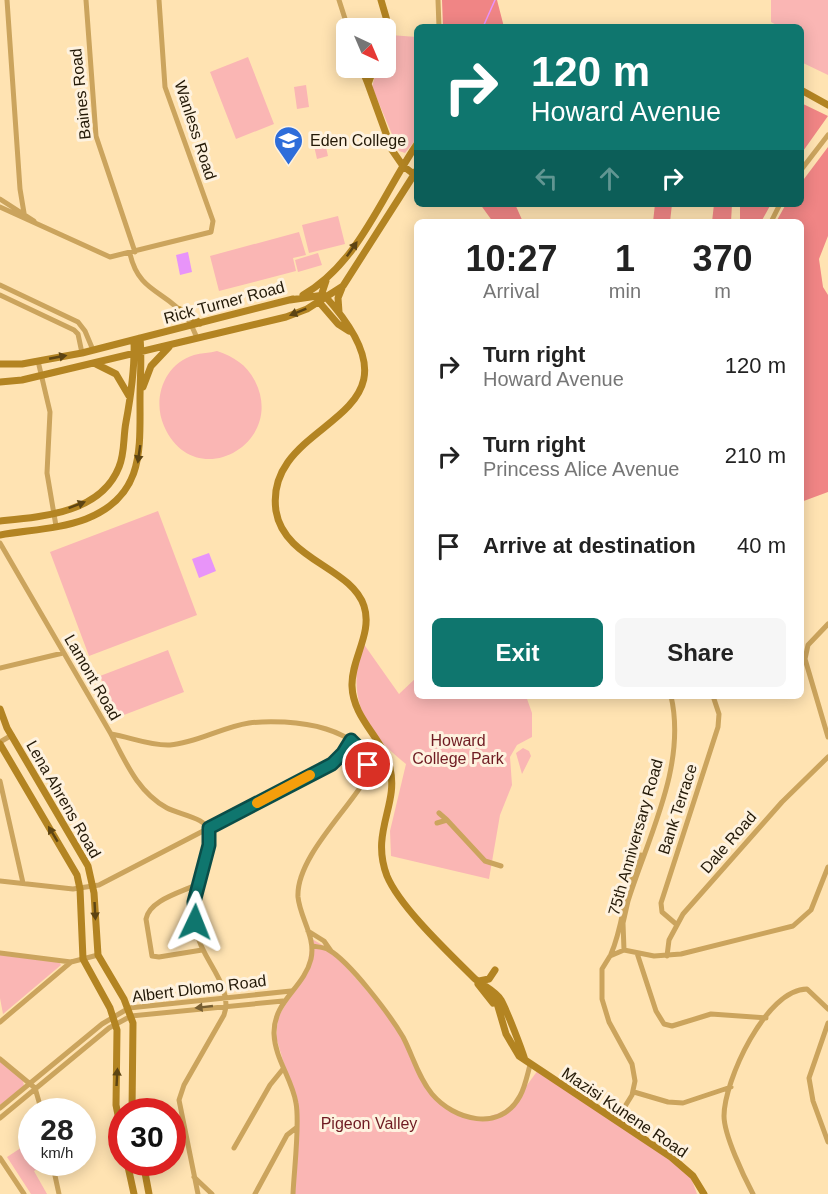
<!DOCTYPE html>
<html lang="en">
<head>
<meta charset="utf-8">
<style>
  :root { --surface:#fff; --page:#f6f6f6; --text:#222; --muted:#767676; --accent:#0f766e }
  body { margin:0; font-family:Arial,sans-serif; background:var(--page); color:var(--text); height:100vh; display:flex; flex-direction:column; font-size:22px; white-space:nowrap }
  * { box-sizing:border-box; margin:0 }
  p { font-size:20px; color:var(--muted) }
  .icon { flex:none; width:33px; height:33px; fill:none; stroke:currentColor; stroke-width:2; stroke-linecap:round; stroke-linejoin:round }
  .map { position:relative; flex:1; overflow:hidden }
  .drawer { position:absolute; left:414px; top:219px; width:390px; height:480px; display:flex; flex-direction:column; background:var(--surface); border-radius:9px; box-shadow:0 3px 15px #0003 }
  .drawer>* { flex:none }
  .top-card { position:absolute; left:414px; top:24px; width:390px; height:183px; border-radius:9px; box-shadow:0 3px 15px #0003; background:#0f766e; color:#fff; overflow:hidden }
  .needle { width:39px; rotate:136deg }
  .buttons { position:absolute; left:336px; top:18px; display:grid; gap:12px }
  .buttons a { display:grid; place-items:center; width:60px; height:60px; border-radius:9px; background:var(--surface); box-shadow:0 3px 15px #0003; font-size:30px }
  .speed { position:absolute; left:18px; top:1098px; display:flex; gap:12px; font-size:30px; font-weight:700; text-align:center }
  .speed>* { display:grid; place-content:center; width:78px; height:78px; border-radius:50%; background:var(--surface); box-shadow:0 3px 15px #0003; line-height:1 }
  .speed small { font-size:15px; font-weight:400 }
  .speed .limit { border:9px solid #d22; background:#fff; color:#111 }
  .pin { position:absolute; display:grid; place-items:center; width:51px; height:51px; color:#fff; margin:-26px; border:3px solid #fff; border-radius:50%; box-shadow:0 2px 6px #0007 }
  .me { position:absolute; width:66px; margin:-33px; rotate:2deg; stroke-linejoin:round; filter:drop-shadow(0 0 4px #0008) }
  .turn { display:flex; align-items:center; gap:21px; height:126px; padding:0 18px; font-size:27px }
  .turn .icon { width:78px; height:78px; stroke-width:2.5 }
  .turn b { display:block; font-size:42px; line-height:51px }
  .lanes { display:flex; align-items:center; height:57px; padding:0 18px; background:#0003; justify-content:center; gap:30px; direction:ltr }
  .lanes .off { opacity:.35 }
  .eta { display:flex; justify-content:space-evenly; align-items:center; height:102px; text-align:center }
  .eta b { font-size:36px; font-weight:700; line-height:42px }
  .button { display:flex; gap:12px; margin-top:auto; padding:12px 18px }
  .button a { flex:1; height:69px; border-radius:9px; background:var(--accent); color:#fff; font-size:24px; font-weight:700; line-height:69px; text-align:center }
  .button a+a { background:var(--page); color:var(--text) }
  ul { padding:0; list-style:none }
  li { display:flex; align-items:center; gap:18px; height:90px; padding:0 18px }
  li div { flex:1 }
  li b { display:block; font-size:22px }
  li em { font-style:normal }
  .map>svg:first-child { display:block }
</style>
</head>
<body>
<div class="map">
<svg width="828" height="1194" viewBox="0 0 828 1194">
  <rect width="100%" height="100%" fill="#ffe3b2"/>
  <path fill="#fab6b4" d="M771,0H828V75L801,62V27H780L771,22Z
    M390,35L417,37V138L405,153L399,151L372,87L377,68H386V49Z
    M248,57L274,124L236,139L210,72Z
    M306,85L309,107L297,109L294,87Z
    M323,134L328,156L317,159L312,137Z
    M338,216L345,244L309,253L302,225Z
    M299,232L306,255L293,258L296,271L219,291L210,256Z
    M318,253L322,265L298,272L295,260Z
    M217,351C234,357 246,364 255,381C287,444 194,495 164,426C152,399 164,364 194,355C201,353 210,353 217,351Z
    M158,511L197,615L89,656L50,552Z
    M363,643L399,694L417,677V696H526L532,713V737L517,745L510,757L512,785L500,815L489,879L391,856L390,831L406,764C363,730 346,697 363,643Z
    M168,650L184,692L116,718L100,676Z
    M523,748L529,751L531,756L522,774L516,753Z
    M312,939L331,950L398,1026L418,1073L436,1097L460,1115L482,1119L502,1112L514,1103L538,1070L687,1167L697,1194H295L299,1114L276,1037L278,1017L306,972Z
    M0,954L59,962L61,965L3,1014L0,998Z
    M0,1061L23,1080L24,1086L0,1105Z
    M30,1142L32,1162L44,1165L34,1171L47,1194H31L7,1157Z"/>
  <path fill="#f08585" d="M442,0H497L504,27H443Z
    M801,103L828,116L801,154Z
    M828,147V236L819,259L823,287L828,295V492L801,502V222H776L786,204H801V183Z
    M480,204H515L523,222H493Z
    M655,204H672L670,222H653Z
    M714,204H732L731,222H712Z
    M740,204H771L761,222H740Z"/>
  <path fill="#e894f9" d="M188,252L192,272L180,275L176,255Z
    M209,553L216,571L199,578L192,559Z"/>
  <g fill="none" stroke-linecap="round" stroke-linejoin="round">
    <path stroke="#e894f9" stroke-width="1.5" d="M483,27L495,0"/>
    <path stroke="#cba45d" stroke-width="5" d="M7,0L20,189L24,213
      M86,0L96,136L135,252
      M339,0L348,28
      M438,0L439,27
      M801,170L828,135
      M0,199L34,221
      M0,207L110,257L211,232L213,221L165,87L159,0
      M771,222L780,204
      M130,254C139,293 165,290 186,317C191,323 194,331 197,338
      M0,285L78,322L85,331L93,350
      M0,295L74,330L78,334L82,353
      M38,361L50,412L47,473L56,526
      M0,543L111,734C130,737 150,746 170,745C197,743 222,727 249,723C286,718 379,725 365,780C346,812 296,859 298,897C300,918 316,937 311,959C304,988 273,1001 274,1034C275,1059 292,1079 296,1103C300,1124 294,1170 293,1194
      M828,624L808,645L805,659L828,737
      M0,668L63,653
      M111,734C126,763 138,792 167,808C180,815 207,817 210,833C210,870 188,891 197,934C203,961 234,987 224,1015L184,1085L179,1100L198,1194
      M0,742L12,735
      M347,757H366
      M336,760L351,740
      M0,781L23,883
      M439,813L447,820
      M437,823L447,820L485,861L501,866
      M0,881L73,889L99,885L344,758L356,743
      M198,884C182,892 149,900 146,919L152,956L159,957L202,950
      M676,924L662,912L661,903L718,727L719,714L713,696
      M308,931L324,941L331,951
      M312,946C318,947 324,947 329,950C350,962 390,1015 403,1037C413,1056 418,1077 432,1094C454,1120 500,1133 520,1096C525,1087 527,1076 530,1065
      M624,950L623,923L628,901C648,837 687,765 671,696
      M0,953L71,962L98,955
      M637,953L656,1011L664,1024L672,1026L711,1014L766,1018
      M611,954C625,922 623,887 641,855
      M667,956L669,940L683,914L782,802L828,757
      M0,1022L71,962
      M828,1023L809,1078L813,1101L828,1142
      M0,1059L35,1088L42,1112
      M634,1092L668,1102L683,1103L731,1087
      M0,1108L102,1024L129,1008L291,991
      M0,1118L109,1028L131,1016L283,1001
      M616,1121L632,1095L635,1081L632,1064L609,1022L602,999V969L610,956L624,950L654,956L681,954L793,926L811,910L828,867
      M234,1148L270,1085L283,1069
      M0,1158L24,1194
      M52,1162L59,1194
      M194,1177L212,1194
      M255,1194L287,1135L296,1128
      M753,1194C744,1177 724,1135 724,1116C724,1081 766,989 807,989L828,1009"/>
    <path stroke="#b38422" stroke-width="7" d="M381,0L388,24L386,41
      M374,68L368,84L392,150L403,166L415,175
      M368,84L362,69L374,68
      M801,90L828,105
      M326,281L319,302L338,324L349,331
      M303,295C359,263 382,195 417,144
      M290,300L324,295C443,425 262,413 276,511C284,560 351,567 364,606C373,633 351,659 352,686C353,719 383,738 390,768C399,805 370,832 387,876C400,907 448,952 473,977C481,985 495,990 501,1000C507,1011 521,1047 525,1060
      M180,310L200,323
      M339,312L338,298L342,288
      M0,364H22L82,353L293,299
      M96,364L116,374L129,396
      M0,382L22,380L286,317L307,309L343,286L417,170
      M143,387L151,366L169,347
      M0,521C42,517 101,513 119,467C125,453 123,437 126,422C131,395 135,367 134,340
      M0,535C28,530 60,529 86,519C144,496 140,451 140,399C140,378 142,358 140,338
      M0,709L7,728L88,866L94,893L98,955L124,999L133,1023L132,1112
      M0,744L77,875L80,889L83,959L110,1008L117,1030L116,1105L122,1135
      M479,981L489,979L495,970
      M478,984L493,1003
      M494,993L506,1034L519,1056L671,1157L693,1176L704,1194
      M127,1162L134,1194
      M143,1162L149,1194"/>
  </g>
  <defs><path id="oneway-solid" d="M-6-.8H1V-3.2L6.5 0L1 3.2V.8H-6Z" transform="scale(1.5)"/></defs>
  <g fill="#5d4412">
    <use href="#oneway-solid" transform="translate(352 249) rotate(-55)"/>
    <use href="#oneway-solid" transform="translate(298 312) rotate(158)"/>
    <use href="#oneway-solid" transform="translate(58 357) rotate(-11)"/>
    <use href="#oneway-solid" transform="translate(139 454) rotate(98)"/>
    <use href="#oneway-solid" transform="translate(77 505) rotate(-21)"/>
    <use href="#oneway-solid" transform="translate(53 834) rotate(-121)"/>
    <use href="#oneway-solid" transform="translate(95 911) rotate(87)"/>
    <use href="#oneway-solid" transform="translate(117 1077) rotate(-87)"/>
  </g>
  <use fill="#775e32" href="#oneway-solid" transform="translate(204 1007) rotate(174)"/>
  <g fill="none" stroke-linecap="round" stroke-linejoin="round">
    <defs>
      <path id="route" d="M195,922L194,902L209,845V828L332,764L343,753L351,740L363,752L368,765"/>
    </defs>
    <use href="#route" stroke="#0a4d48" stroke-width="15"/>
    <use href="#route" stroke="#0f766e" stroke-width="10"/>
    <path stroke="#f59e0b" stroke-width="10" d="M257,803L310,775"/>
  </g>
  <defs>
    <symbol id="school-pin" viewBox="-11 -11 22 30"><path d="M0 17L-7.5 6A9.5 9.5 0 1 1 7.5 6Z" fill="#2e6dda" stroke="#fef2df"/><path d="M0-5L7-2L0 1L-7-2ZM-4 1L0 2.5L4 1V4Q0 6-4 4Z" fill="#fff"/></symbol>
  </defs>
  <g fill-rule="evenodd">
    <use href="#school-pin" x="272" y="124" width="33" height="45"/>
  </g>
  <g text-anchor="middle" stroke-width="6" stroke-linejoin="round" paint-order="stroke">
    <g font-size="16" fill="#231907" stroke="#fef2df">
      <text transform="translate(80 94) rotate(-96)" y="6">Baines Road</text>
      <text transform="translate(196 130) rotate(72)" y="6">Wanless Road</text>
      <text transform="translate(224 302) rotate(-15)" y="6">Rick Turner Road</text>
      <text transform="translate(93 677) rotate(60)" y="6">Lamont Road</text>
      <text transform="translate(64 799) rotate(60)" y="6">Lena Ahrens Road</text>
      <text transform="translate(677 809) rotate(-72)" y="6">Bank Terrace</text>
      <text transform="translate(635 837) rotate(-74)" y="6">75th Anniversary Road</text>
      <text transform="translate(728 842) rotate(-49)" y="6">Dale Road</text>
      <text transform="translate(199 988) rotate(-7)" y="6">Albert Dlomo Road</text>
      <text transform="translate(625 1112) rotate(34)" y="6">Mazisi Kunene Road</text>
    </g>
    <g font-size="16" fill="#231907" stroke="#fef2df" text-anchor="start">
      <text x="310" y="146">Eden College</text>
    </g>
    <g font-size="16" fill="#6f1b22" stroke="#fef2df">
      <text x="458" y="746">Howard<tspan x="458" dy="18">College Park</tspan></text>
      <text x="369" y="1129">Pigeon Valley</text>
    </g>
  </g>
</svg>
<div class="buttons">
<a><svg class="needle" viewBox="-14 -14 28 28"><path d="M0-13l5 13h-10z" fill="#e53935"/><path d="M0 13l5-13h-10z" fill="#767676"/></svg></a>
</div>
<div class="speed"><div>28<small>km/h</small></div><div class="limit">30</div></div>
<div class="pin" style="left:368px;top:765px;background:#d93025"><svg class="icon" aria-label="arrive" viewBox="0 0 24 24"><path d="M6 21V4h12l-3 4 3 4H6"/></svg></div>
<svg class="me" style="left:195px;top:922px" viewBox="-20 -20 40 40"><path d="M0-17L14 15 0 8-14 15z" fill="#0f766e" stroke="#fff" stroke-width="4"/></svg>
<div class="top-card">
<div class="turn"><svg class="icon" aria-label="right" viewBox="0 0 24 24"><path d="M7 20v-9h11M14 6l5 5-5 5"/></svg><div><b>120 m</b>Howard Avenue</div></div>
<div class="lanes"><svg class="icon off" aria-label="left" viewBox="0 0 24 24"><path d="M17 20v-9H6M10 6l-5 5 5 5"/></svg><svg class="icon off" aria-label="ahead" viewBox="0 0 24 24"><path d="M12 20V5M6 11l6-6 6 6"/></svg><svg class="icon" aria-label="right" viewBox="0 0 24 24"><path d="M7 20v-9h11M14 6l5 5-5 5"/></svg></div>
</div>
<section class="drawer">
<div class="eta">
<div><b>10:27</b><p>Arrival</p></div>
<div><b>1</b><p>min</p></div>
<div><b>370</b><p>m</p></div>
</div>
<ul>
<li><svg class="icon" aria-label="right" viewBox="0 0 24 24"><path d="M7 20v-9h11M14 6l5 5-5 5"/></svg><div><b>Turn right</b><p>Howard Avenue</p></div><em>120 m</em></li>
<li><svg class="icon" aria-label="right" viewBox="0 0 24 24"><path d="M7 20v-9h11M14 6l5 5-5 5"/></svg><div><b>Turn right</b><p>Princess Alice Avenue</p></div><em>210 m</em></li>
<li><svg class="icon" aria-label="arrive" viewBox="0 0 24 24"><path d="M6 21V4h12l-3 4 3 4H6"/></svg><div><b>Arrive at destination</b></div><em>40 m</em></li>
</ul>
<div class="button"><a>Exit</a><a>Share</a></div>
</section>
</div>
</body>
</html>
